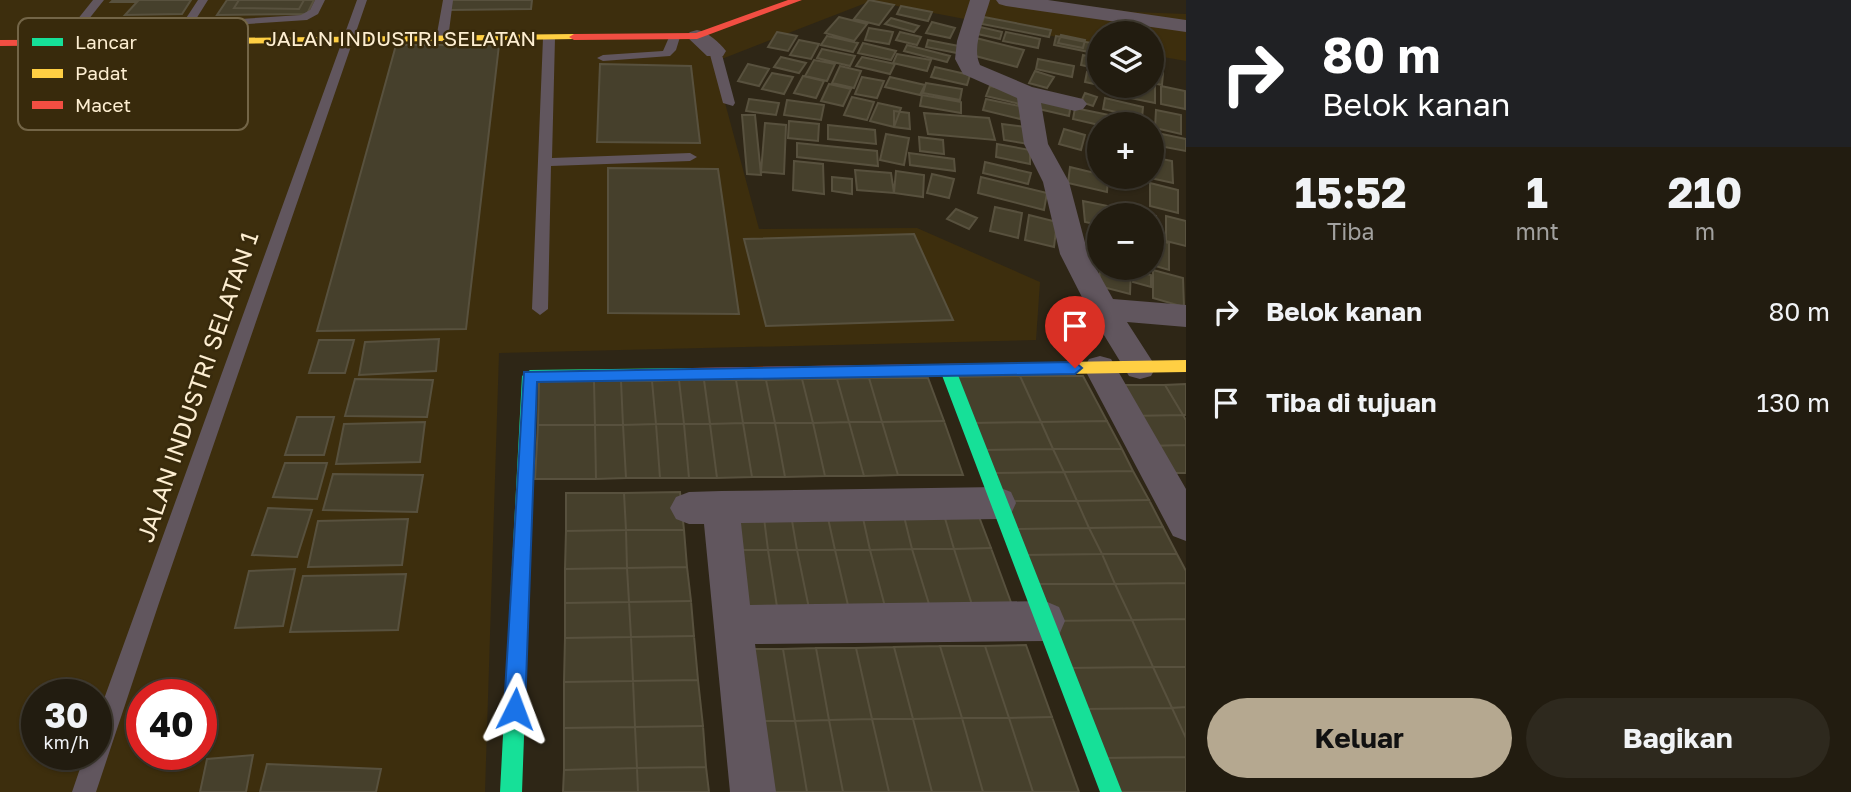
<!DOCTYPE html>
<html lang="id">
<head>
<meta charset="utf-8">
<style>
  :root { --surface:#221c10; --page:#2e291e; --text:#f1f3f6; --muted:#a2a19f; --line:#3f3a30; --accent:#b5a890 }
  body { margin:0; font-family:"Golos Text",sans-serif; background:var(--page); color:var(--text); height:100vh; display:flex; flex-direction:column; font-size:26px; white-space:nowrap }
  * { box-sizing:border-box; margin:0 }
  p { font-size:23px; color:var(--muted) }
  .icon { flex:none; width:38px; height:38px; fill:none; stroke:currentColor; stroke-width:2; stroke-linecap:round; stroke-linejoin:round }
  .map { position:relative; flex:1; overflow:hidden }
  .panel { display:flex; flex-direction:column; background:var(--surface); width:665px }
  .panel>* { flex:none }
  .banner { background:#202124; color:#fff; overflow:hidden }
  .fabs { position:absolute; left:1087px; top:21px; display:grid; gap:14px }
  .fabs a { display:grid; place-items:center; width:77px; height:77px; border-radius:50%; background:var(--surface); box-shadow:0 2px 5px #0004,0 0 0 2px var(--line); font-size:35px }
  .speed { position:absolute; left:21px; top:679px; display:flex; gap:14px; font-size:35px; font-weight:700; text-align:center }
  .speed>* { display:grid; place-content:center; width:91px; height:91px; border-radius:50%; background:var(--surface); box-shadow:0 2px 5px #0004,0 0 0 2px var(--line); line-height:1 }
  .speed small { font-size:18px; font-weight:400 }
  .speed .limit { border:10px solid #d22; background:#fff; color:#111 }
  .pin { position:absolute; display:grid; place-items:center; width:60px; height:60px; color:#fff; margin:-72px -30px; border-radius:50% 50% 50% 0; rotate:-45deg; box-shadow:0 0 7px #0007 }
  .pin .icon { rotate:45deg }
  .me { position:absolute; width:77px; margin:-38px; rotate:3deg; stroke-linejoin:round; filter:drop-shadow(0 0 5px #0008) }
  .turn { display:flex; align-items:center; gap:24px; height:147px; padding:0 21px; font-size:32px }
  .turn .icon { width:91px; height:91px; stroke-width:2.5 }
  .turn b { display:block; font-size:49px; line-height:60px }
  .eta { display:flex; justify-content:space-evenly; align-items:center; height:119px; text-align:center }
  .eta b { font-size:42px; font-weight:700; line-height:49px }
  .cta { display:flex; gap:14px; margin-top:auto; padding:14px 21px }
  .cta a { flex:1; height:80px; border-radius:42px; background:var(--accent); color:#111; font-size:28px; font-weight:700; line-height:80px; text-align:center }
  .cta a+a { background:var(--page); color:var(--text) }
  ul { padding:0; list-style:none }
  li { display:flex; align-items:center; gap:21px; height:91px; padding:0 21px }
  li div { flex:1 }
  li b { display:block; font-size:26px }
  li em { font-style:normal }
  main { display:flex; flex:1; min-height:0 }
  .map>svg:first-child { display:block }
</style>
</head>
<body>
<main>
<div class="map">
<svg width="1186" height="792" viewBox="0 0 1186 792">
  <rect width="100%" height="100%" fill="#2e2616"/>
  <path fill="#3d2e0d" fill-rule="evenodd" d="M0,0H1041L1132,12L1186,14V61L1152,55V33H1099V45L871,1L714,62L759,229L917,228L1040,282L1036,340L499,353L485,792H0ZM37,695H96V754H37ZM142,695H201V754H142Z"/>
  <path fill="#46402c" stroke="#58513e" stroke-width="2" d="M113,0H191L182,14L125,15L137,2H111Z
    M227,0H314L307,14L217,15Z
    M239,0H304L299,9L234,8Z
    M452,0H532L531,9L450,10Z
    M869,0L894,5L879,25L854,19Z
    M901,6L932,12L928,21L897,14Z
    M839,17L867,24L854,41L825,33Z
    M984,17L1051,30L1049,37L982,24Z
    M891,18L919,26L914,32L885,24Z
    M932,22L955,28L950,38L926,33Z
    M976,26L1002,32L1000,39L973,33Z
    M869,28L893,32L889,44L865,40Z
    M777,32L797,36L788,51L768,47Z
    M900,32L921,37L917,45L896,40Z
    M1006,32L1040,39L1038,48L1003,41Z
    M1061,35L1085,40L1083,48L1058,43Z
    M827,36L858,43L853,52L821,45Z
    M1056,36L1091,43L1089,52L1054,45Z
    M976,38L1024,50L1017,67L968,54Z
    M799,40L819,44L811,59L790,55Z
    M928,40L959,46L957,53L926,47Z
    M863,43L896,51L891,60L858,53Z
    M396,45H499L466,329L317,331Z
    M907,45L950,56L947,62L904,51Z
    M822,49L855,56L850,66L817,58Z
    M897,54L931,60L927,71L893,63Z
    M1083,55L1099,59V69L1081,65Z
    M781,57L806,63L799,73L774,67Z
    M862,57L895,64L890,74L856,66Z
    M1038,59L1074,66L1072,77L1036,69Z
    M814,60L835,64L827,81L805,76Z
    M600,64L691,66L700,143L597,142Z
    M748,64L769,69L759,86L738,81Z
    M840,66L861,71L854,88L832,83Z
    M935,67L970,75L967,85L931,77Z
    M1152,70L1163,73L1162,85L1152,83Z
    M1035,71L1054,77L1047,88L1029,83Z
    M1087,72L1099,74V85L1085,82Z
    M772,73L793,77L784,94L762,89Z
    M803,76L824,81L816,98L794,93Z
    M862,77L884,81L877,98L855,94Z
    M890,77L925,85L920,95L885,87Z
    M926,83L962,89L960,100L923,93Z
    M829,84L851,89L843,106L821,101Z
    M990,86L1026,94L1024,105L986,96Z
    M1131,86H1155V103L1130,98Z
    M1161,86L1185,91V109L1161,104Z
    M1085,93L1097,97L1093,106L1081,102Z
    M922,95L961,102V113L920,106Z
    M1033,96L1071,104L1069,116L1030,107Z
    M852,97L874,102L867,120L844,115Z
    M1105,98L1143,107L1142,118L1103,109Z
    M749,99L779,103L776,115L746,111Z
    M986,99L1024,107L1020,119L983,110Z
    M787,100L824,105L821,120L784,115Z
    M878,103L901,108L894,127L870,121Z
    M1075,108L1114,116L1113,124L1099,125L1073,119Z
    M1156,110L1181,115V134L1155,128Z
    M894,111L909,113L910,129L894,127Z
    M924,113L989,118L995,140L928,134Z
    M742,115H755L761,175L747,174Z
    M789,121L819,124L818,141L788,138Z
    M765,123L786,125L784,174L761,172Z
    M1002,124L1026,127L1029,144L1004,140Z
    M828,125L875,130L876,144L828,139Z
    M1064,129L1085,135L1081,150L1059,144Z
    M1157,133L1186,139V151L1159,146Z
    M886,134L909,138L904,165L880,160Z
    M919,137L943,140L944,154L920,151Z
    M797,143L877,151L878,166L797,157Z
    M997,144L1030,150V164L996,157Z
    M909,153L954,159L955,171L910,165Z
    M1152,157L1172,161L1173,183L1146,177H1152Z
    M794,161L823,164L824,194L793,190Z
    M985,162L1031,173L1028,184L983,173Z
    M1070,167L1099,174V177H1108L1107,192L1068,183Z
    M608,168L718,169L739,314L608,313Z
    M855,170L891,173L894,193L857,190Z
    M896,171L924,175L923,197L894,193Z
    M932,174L954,179L949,198L927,193Z
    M832,177L852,179V194L832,191Z
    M981,177L1047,193L1044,210L978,193Z
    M1150,183L1178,190V213L1150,206Z
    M1083,201L1108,206L1109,215H1099V225L1085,222Z
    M995,207L1022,213L1018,238L990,231Z
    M956,209L977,218L969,229L947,219Z
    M1029,215L1057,222L1054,247L1025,240Z
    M1152,215L1156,216L1160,237L1152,235Z
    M1166,216L1186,221V246L1166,241Z
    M1092,227L1099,228V248L1092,246Z
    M914,234L953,320L766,326L744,239Z
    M1152,239L1169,243V270L1152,265Z
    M1100,268H1131L1130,294L1099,286Z
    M1153,270L1183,278L1184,307L1153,298Z
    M1134,271L1151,275V287L1133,282Z
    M439,339L436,371L359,375L365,342Z
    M319,340H354L345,373H309Z
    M1020,376H1083L1107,421L1041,422Z
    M1020,376L1041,422L971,423L953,377Z
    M869,378H928L944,421L882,422Z
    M869,378L882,422H849L837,379Z
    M355,379L433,380L427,417L345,416Z
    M802,379H837L849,422L813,423Z
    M802,379L813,423H775L766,380Z
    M679,380H704L710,424H684Z
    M679,380L684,424H656L652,381Z
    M704,380H736L743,423L710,424Z
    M736,380H766L775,423H743Z
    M594,381H621L623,425H595Z
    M594,381L595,425H538L539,382Z
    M621,381H652L656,424L623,425Z
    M1186,384V415H1183L1165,385Z
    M1113,385H1165L1183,415L1130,416Z
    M1183,415L1186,420V445L1146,446L1130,416Z
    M297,417H334L324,455H285Z
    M944,421L963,475H898L882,422Z
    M1107,421L1122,449H1053L1041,422Z
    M425,422L420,462L336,464L344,424Z
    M849,422L864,476H825L813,423Z
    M849,422H882L898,475L864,476Z
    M1041,422L1053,449L982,450L971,423Z
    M743,423L752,477L717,478L710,424Z
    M743,423H775L785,477H752Z
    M775,423H813L825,476L785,477Z
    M656,424L660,478H626L623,425Z
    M656,424H684L689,478H660Z
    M684,424H710L717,478H689Z
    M538,425H595L596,479H535Z
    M595,425H623L626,478L596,479Z
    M1186,445V473H1161L1146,446Z
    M1053,449H1122L1133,471L1064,472Z
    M1053,449L1064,472L991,473L982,450Z
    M285,463H327L317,499L273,497Z
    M1133,471L1149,500L1077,501L1064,472Z
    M1064,472L1077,501H1001L991,473Z
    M333,474L423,475L417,512L323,510Z
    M680,492L684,530H626L624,493Z
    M566,493H624L626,530L566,531Z
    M1149,500L1163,527L1089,528L1077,501Z
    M1001,501H1077L1089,528L1012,529Z
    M268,508L312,510L297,557L252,555Z
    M902,508L912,549L870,550L861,509Z
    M902,508H942L954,549H912Z
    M942,508L976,509L991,548L954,549Z
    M790,509H826L835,550H797Z
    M790,509L797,550H768L763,510Z
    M826,509H861L870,550H835Z
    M732,510H763L768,550H736Z
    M408,519L402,565L308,567L318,521Z
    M1163,527L1177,554H1102L1089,528Z
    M1089,528L1102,554L1023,555L1012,529Z
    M626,530L627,568L565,569L566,531Z
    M626,530H684L687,567L627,568Z
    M991,548L1016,616L976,617L954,549Z
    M912,549H954L976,617H933Z
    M912,549L933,617L888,618L870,550Z
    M736,550H768L779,619H746Z
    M768,550H797L811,618L779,619Z
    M797,550H835L851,618H811Z
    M835,550H870L888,618H851Z
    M1102,554H1177L1186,571V583L1115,584Z
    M1102,554L1115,584H1034L1023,555Z
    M687,567L691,601L629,602L627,568Z
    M627,568L629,602L565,603V569Z
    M295,569L283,626L235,628L249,571Z
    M406,574L398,630L290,632L303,576Z
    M1186,583V619L1132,620L1115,584Z
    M1034,584H1115L1132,620L1048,621Z
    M691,601L694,636L631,637L629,602Z
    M629,602L631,637L565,638V603Z
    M1186,619V667H1153L1132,620Z
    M1132,620L1153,667L1067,668L1048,621Z
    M694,636L698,680L633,681L631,637Z
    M631,637L633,681L564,682L565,638Z
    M1026,645L1052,717L1009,718L985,646Z
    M940,646L962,718L913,719L894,647Z
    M940,646H985L1009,718H962Z
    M894,647L913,719H872L856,648Z
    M816,648H856L872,719L829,720Z
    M816,648L829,720L795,721L783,649Z
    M749,649H783L795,721H759Z
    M1153,667H1186V707L1172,708Z
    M1153,667L1172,708L1083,709L1067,668Z
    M698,680L703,726L635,727L633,681Z
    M633,681L635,727L564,728V682Z
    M1186,707V738L1172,708Z
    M1172,708L1186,738V757L1102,758L1083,709Z
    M1052,717L1079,792H1033L1009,718Z
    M962,718H1009L1033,792H983Z
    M962,718L983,792H932L913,719Z
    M872,719L889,792H843L829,720Z
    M872,719H913L932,792H889Z
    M829,720L843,792H807L795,721Z
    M759,721H795L807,792H769Z
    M703,726L706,767L637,768L635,727Z
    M635,727L637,768L564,770V728Z
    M253,755L246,792H200L207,759Z
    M1186,757V792H1115L1102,758Z
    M267,764L381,769L376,792H260Z
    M706,767L709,792H638L637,768Z
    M637,768L638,792H563L564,770Z"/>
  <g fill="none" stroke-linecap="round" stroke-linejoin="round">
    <path fill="#61565e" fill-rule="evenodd" d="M93,0H104L69,44H61V40Z
      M198,0H208L181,43H173L171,41Z
      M315,0H325L318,14L307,20L217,26L207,43L197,41L209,21L301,15L310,10Z
      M357,0H367L159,603L96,792H72L85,754H96V721Z
      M443,0H453L448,39L442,42L436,39Z
      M549,35L555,38L552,158L690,153L697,157L690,161L551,166L548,309L540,315L532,309L543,38Z
      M670,35L680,37L676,50L670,56L603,61L597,58L603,55L663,51Z
      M715,48L721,51L735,103L733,106L723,103L709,51Z"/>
    <path fill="#61565e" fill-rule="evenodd" d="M970,0H990C985,18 971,47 980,65L1032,87L1083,99L1087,104L1083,109L1075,111L1041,103L1048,144L1069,182L1088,254L1113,299L1186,305V327L1127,322L1156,367L1151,376L1140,379L1129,376L1088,309L1060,254L1043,182L1024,144L1017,98L963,74L955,59L957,41Z
      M996,0H1048L1186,20V32L1006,6L999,4Z
      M697,30C708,32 719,42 726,51L723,56H707L686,36L690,32Z
      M1100,356L1111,359L1186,489V541L1173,536L1084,368L1089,359Z
      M998,487L1011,492L1016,503L1011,514L998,519L741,523L750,605L1045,601L1059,607L1065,621L1059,635L1045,641L755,644L776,792H730L704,524H689L676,519L670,508L676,497L689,492L721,491Z"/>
    <path fill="#16e098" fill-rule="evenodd" d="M948,364L956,370L1122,792H1100L940,370Z
      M692,368L700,374L692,380L537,382L522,792H500L522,376L530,370Z"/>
    <path fill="#ffcf43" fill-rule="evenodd" d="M574,34L579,37L578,39L222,44L217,41L222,38Z
      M1186,360V372L1002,375L994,369L1002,363Z"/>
    <path fill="#f24e42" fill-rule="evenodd" d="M788,0H802L697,39L574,40L569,37L574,34L696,33Z
      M226,39V43L222,44L0,46V40Z
      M1002,363L1010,369L1002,375L692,380L684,374L692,368Z"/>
  </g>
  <path fill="#1a73e8" stroke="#114b97" stroke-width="2" d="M1075,362L1082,368L1075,374L537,382L525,709L522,716L515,719L507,716L504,709L524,372Z"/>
  <g text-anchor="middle" stroke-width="5" stroke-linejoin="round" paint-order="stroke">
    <g font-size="21" fill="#fdeed1" stroke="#382a0c">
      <text x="401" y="46">JALAN INDUSTRI SELATAN</text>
    </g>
    <g font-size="24" fill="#fdeed1" stroke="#382a0c">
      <text transform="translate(198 387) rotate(-71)" y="8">JALAN INDUSTRI SELATAN 1</text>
    </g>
  </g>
  <rect x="18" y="18" width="230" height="112" rx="10" fill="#382a0c" stroke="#736547" stroke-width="2"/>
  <rect x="32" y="38" width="31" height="8" fill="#16e098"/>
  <rect x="32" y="69" width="31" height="9" fill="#ffcf43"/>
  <rect x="32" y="101" width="31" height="8" fill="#f24e42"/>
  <g font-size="19" fill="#fdeed1">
    <text x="75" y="49">Lancar</text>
    <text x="75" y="80">Padat</text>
    <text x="75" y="112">Macet</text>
  </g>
</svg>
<div class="fabs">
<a><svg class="icon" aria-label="layers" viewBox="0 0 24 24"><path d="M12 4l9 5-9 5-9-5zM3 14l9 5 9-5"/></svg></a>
<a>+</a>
<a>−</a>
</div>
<div class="speed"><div>30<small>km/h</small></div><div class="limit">40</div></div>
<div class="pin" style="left:1075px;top:368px;background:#d93025"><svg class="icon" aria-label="arrive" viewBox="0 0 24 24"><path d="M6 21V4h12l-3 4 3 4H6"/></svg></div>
<svg class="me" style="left:515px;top:709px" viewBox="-20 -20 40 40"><path d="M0-17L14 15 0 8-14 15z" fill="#1a73e8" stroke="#fff" stroke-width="4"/></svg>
</div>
<section class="panel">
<div class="banner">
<div class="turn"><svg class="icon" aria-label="right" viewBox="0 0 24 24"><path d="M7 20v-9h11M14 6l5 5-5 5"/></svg><div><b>80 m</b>Belok kanan</div></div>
</div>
<div class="eta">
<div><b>15:52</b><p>Tiba</p></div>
<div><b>1</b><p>mnt</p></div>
<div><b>210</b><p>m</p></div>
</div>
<ul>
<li><svg class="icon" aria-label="right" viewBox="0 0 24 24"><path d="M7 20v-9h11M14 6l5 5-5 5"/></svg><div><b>Belok kanan</b></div><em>80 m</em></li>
<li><svg class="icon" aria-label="arrive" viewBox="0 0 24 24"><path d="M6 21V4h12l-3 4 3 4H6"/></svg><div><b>Tiba di tujuan</b></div><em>130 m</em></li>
</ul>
<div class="cta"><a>Keluar</a><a>Bagikan</a></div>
</section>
</main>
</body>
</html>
